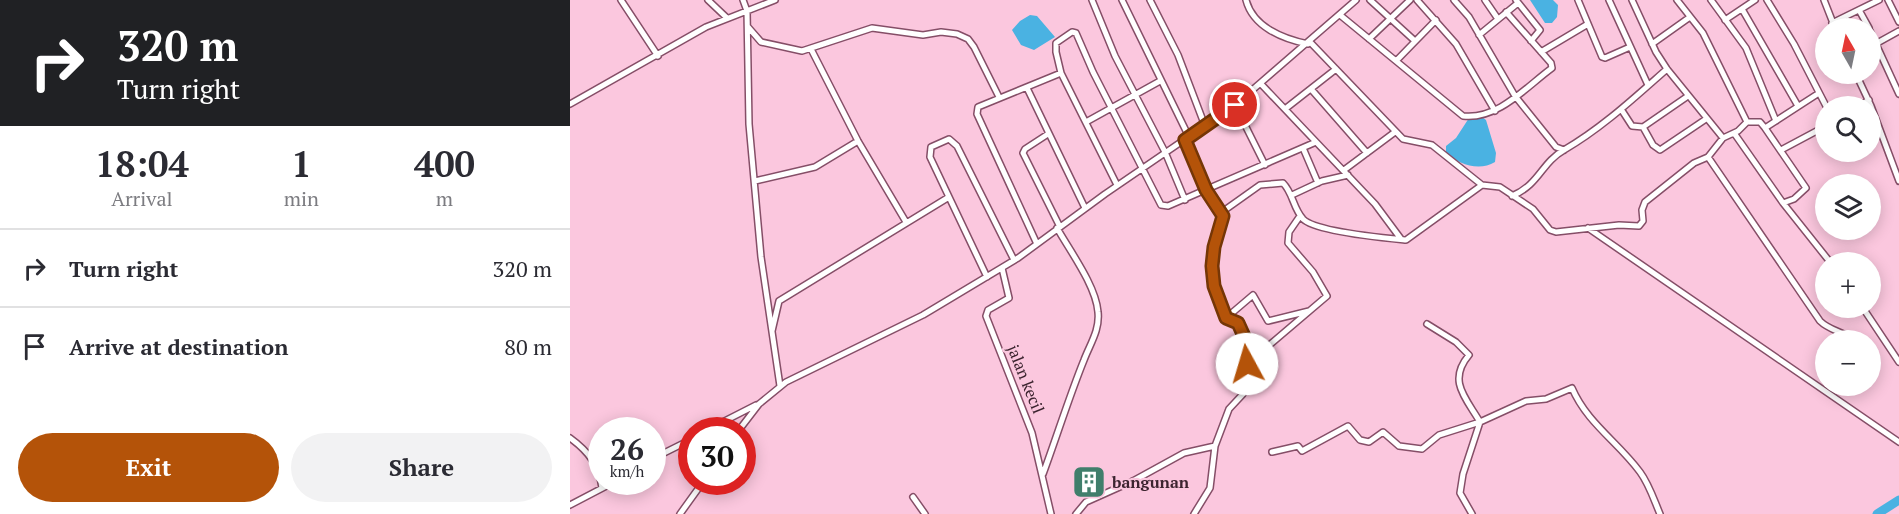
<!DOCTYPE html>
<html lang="en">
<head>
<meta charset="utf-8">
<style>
  :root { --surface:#fff; --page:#f2f2f3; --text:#2b2b33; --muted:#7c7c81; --line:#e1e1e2; --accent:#b45309 }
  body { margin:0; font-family:"PT Serif",serif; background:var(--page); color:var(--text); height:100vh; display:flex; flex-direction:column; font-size:22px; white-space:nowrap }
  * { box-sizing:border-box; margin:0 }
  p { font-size:20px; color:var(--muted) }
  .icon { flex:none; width:33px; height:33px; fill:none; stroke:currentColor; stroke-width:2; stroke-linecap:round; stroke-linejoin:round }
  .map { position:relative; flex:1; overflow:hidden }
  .sheet { display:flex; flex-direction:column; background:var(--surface); width:570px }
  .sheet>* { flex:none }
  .top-card { background:#202124; color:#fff; overflow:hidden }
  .needle { width:39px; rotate:351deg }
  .tools { position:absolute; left:1245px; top:18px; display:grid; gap:12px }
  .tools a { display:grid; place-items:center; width:66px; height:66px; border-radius:50%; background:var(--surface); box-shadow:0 3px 15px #0003; font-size:30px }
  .speed { position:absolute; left:18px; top:417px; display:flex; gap:12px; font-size:30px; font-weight:700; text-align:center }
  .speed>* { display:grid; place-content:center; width:78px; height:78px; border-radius:50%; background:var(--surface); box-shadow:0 3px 15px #0003; line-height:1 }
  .speed small { font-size:15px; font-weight:400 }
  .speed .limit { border:9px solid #d22; background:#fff; color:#111 }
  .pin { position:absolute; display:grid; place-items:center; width:51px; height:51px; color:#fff; margin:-26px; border:3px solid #fff; border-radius:50%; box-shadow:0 2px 6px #0007 }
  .me { position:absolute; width:66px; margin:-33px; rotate:354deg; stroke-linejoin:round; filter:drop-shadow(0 0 4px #0008) }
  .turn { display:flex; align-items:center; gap:21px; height:126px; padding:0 18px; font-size:27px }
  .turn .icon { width:78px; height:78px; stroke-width:2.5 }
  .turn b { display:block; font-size:42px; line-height:51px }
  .eta { display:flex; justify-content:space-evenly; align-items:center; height:102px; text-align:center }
  .eta b { font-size:36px; font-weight:600; line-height:42px }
  .action { display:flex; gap:12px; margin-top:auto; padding:12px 18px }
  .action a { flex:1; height:69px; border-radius:36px; background:var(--accent); color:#fff; font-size:24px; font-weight:600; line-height:69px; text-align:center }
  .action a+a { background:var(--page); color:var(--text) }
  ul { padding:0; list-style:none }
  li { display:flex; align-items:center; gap:18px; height:78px; padding:0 18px; border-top:2px solid var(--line) }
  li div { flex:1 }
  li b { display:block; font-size:22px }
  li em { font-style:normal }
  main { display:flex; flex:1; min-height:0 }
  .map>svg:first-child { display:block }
</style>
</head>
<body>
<main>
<section class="sheet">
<div class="top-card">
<div class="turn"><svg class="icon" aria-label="right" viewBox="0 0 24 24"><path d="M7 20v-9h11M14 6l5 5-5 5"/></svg><div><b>320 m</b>Turn right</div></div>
</div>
<div class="eta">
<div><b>18:04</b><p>Arrival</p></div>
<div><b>1</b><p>min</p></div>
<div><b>400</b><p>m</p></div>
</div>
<ul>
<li><svg class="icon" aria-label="right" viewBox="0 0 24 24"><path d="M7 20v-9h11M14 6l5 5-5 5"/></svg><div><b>Turn right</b></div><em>320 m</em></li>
<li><svg class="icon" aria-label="arrive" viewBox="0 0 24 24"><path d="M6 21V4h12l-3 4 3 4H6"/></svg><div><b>Arrive at destination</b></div><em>80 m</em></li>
</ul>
<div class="action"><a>Exit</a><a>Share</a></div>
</section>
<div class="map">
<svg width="1329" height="514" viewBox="0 0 1329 514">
  <rect width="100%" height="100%" fill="#fbc7de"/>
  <path fill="#4ab2e2" d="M960,0H983L988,5L987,17L982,23H975Z
    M460,15L467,16L485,37L464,50L451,45L442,30L450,21Z
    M912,117L916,120L926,153L925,162C909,172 888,164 876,153V146L886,138L899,118Z"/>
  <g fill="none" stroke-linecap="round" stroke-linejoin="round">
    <path stroke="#4ab2e2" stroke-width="9" d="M1307,514L1329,500"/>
    <defs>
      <path id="minor" d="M51,0L88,56
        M138,0L157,18
        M173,0L177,11L179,124L191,257L210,386
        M522,0L545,56L595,152L615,200
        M552,0L619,137
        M580,0L608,55L635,126
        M676,0C683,27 713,39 738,44
        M800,0L845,41
        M847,0L886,44L925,111
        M884,0L899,17L945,96L986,147L994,150
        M915,0L928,19
        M946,0L970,30L961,41
        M1008,0L1032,57L1035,58L1060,47
        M1039,0L1078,85
        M1062,0L1086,52L1097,69L1153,138
        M1107,0L1133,33L1177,122
        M1141,0L1176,48L1206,121
        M1197,0L1224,44L1256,106
        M1254,0L1265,28
        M1318,0L1329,22
        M1172,9L1228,106
        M1289,10L1299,28
        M770,15L893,116C928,120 956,87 982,68L981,63L936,12
        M1155,20L1185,0
        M1262,23L1309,0
        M178,27L191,42L232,51L302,28L353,35L371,32L387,34L398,39L404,47L429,97
        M1300,31L1329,94
        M909,35L948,3
        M799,39L840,0
        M740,42L833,139L862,145L912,185L930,187L963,209L980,230L986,232L1049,225L1069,226L1073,221L1072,210L1075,202L1124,163L1138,157L1153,138L1168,131L1177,122H1190L1195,128L1249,93
        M1082,44L1120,17
        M1300,47L1329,31
        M241,49L288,141L336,222
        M971,52L1018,24
        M826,61L866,20
        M1286,74L1301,106L1329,181
        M691,84L805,204L831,239
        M457,88L515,208
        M741,89L797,153
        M0,104L136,27L205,0
        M665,105L695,165
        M1289,106L1299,100
        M715,109L766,69
        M1051,109L1062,126L1073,127L1118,96
        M516,122L590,81
        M1073,127L1083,145L1090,150L1136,119
        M1195,128L1236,188L1224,199L1213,203
        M1164,133L1213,203L1260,262
        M478,134L455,149L453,153L490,227
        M615,140L636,190
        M733,148L748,183
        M1211,150L1256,126
        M1138,157L1250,321C1260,331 1273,331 1283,340
        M774,170L825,132
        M185,181L245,167L288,141
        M547,185L491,73L486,52V43L502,32L506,33L523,72L591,205L598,206L746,142
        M722,195L752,181L778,175
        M942,196C970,184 971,163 994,150C1032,128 1064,98 1097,69
        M652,212L690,185L713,183C723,193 723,208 733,219C746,232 815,238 836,240L912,185
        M1018,228L1329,442
        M467,244L407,114L408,107L491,73
        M432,268L439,298L418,310L416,316L462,433L481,514
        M417,277L360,157L361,147L379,139L387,146L444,260
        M1293,308L1329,362
        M656,318L683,295L698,321L739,311
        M857,324L886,342L899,355C877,381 896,398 910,422L956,401L976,399L1002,388C1017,423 1048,442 1070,472C1079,484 1084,500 1090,514
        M202,331L209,301L379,197
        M1300,361L1302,362
        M677,364L757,296L743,272L718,243L719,232L730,216
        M137,430L186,405
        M169,430L189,404L216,382L353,315L448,258L535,194L665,105L786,0
        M0,438C18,451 29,465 32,488
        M702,452L728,446L732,451L778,426L790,440L799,442L813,432L829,446L852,449L869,435L910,422
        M82,459L122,439
        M473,474C487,436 499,397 514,360C520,344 530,330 528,312C526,286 500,251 487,228
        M343,497L355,514
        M0,505L44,482
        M110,514L133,482
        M506,514L516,502L563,481L614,453L645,446
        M624,514L640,488L645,446L659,409L673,394L677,343L668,323L656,318L644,286L642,266L644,247L653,216L638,189
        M902,514L890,493L893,474L910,422"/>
    </defs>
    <use href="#minor" stroke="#854e67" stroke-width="8"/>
    <use href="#minor" stroke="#fff" stroke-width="5"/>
  </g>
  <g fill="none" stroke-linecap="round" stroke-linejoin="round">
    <defs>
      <path id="route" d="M665,105L615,140L636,190L653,216L644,247L642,266L644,286L656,318L668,323L677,343V364"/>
    </defs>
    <use href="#route" stroke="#753606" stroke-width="15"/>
    <use href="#route" stroke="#b45309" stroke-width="10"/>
  </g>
  <defs>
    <symbol id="building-square" viewBox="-11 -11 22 22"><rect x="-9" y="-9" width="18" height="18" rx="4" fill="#407e6b" stroke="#fbc7de"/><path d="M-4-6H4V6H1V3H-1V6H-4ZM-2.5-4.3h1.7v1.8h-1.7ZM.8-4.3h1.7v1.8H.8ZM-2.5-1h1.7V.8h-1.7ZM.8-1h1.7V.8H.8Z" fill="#fff"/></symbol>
  </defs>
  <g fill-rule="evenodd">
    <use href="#building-square" x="500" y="463" width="38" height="38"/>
  </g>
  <g text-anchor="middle" stroke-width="4.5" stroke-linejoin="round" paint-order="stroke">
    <g font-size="16" fill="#3c242f" stroke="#fbc7de">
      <text transform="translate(456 379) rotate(68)" y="6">jalan kecil</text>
    </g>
    <g font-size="16" font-weight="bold" fill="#3c242f" stroke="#fbc7de" text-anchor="start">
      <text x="542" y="488">bangunan</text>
    </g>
  </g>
</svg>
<div class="tools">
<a><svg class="needle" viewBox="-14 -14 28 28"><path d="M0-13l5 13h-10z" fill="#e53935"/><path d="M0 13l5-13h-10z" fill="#7c7c81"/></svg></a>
<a><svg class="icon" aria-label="search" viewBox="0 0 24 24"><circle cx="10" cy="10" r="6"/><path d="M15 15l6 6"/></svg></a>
<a><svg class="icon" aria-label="layers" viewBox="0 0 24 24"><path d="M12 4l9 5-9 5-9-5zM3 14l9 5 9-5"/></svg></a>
<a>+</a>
<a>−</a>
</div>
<div class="speed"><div>26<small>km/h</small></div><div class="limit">30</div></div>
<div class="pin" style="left:665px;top:105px;background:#d93025"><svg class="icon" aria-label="arrive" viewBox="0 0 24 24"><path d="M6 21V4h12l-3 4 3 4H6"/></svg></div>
<svg class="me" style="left:677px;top:364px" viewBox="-20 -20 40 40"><circle r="19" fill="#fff"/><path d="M0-13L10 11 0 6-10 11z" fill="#b45309"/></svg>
</div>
</main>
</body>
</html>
